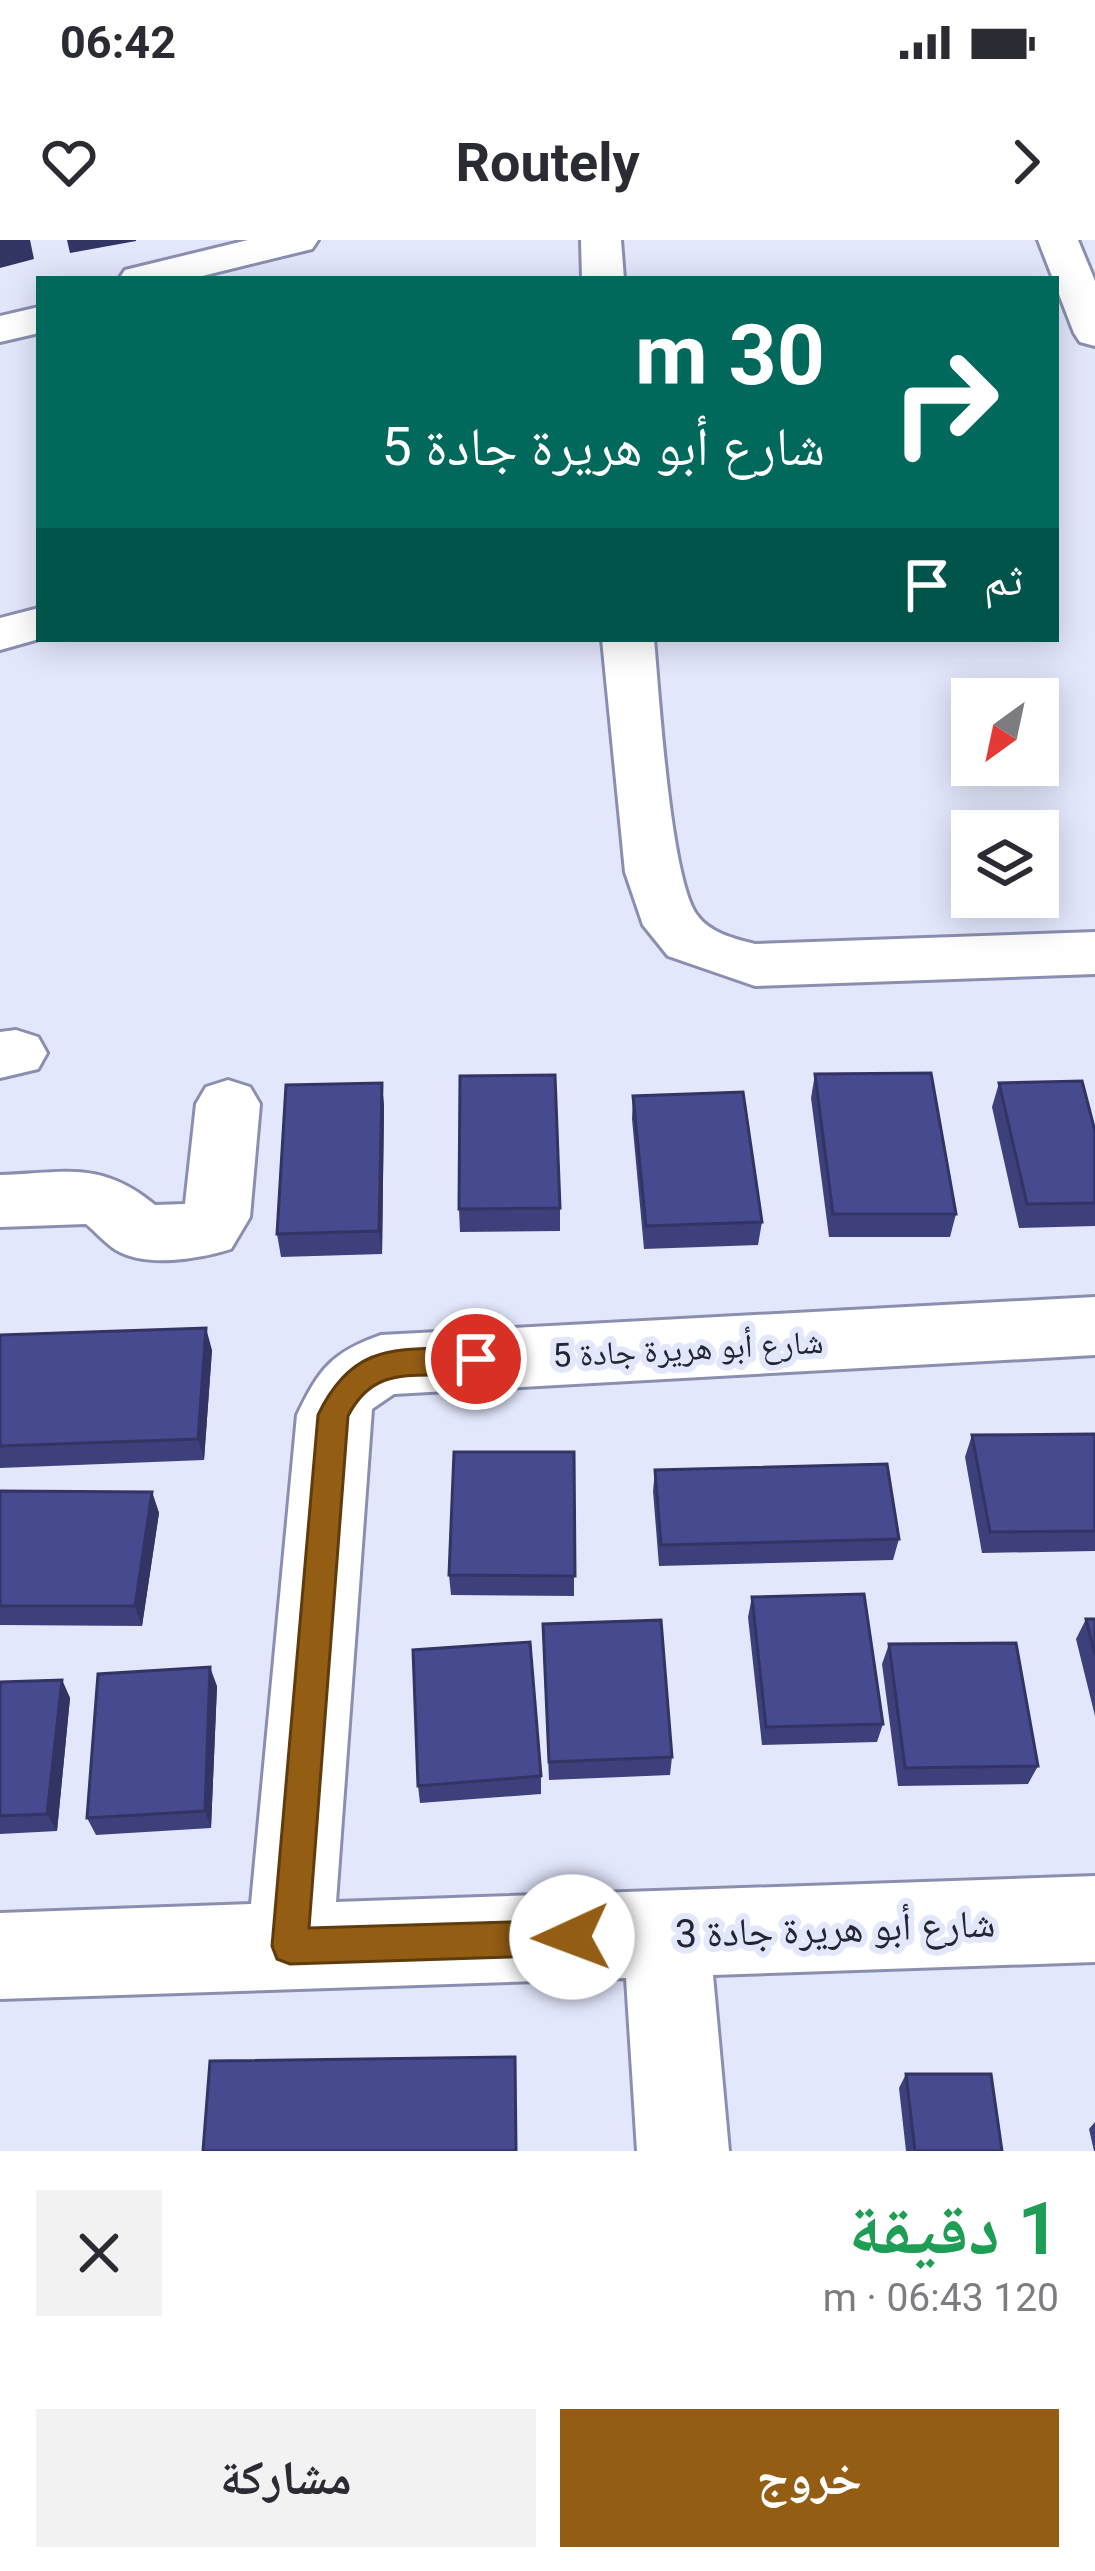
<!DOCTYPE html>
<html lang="ar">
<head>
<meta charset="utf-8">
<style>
  :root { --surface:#fff; --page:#f2f2f3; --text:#2b2b33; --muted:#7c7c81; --accent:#935d14 }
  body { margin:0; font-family:Roboto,"Noto Naskh Arabic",sans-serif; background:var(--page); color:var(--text); direction:rtl; height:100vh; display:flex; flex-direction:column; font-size:45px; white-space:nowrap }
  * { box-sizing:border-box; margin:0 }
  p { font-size:39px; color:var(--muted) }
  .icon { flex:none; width:66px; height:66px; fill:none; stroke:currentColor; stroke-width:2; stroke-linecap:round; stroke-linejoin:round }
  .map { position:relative; height:1911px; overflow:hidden; direction:ltr }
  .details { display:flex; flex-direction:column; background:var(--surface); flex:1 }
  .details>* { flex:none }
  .guide { position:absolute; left:36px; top:36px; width:1023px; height:366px; border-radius:0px; box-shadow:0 6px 30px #0003; direction:rtl; background:#00695c; color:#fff; overflow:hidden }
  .needle { width:78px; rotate:213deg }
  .tools { position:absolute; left:951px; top:438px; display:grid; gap:24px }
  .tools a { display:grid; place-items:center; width:108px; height:108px; border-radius:0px; background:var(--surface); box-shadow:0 6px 30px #0003; font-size:60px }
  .pin { position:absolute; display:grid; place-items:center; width:102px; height:102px; color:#fff; margin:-51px; border:6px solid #fff; border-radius:50%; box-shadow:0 3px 12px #0007 }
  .me { position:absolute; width:132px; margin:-66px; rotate:268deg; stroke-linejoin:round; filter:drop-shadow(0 0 9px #0008) }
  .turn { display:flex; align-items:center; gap:42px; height:252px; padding:0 36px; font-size:54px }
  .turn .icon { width:156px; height:156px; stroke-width:2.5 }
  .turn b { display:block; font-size:84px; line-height:102px }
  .then { display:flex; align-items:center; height:114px; padding:0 36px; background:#0003; gap:24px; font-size:45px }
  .round { display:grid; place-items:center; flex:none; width:126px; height:126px; border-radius:0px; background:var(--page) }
  .summary { display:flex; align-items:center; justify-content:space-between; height:204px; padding:0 36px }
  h1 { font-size:72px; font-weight:700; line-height:90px; color:#1e9e55 }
  .button { display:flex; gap:24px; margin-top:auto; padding:24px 36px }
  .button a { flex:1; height:138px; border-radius:0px; background:var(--accent); color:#fff; font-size:48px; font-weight:700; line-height:138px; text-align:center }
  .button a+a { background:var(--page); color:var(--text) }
  .status { display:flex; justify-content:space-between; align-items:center; height:84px; padding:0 60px; background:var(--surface); direction:ltr }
  .status svg { height:33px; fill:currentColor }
  header { display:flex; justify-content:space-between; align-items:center; height:156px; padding:0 36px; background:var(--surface); font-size:54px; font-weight:700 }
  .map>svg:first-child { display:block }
</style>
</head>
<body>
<div class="status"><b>06:42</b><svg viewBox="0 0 49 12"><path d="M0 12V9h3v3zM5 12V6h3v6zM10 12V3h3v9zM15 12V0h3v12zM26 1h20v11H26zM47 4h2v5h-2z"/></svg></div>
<header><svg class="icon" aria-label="forward" viewBox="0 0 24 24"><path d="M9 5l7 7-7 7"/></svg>Routely<svg class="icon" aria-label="heart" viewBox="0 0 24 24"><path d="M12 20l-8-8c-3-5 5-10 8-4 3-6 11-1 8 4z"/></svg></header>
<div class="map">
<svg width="1095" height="1911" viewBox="0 0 1095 1911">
  <rect width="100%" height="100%" fill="#e3e7fc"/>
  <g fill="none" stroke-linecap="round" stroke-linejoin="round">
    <defs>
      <path id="minor" d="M248,0H318L312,9L190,39H119L125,30Z
        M581,0H621L624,39H582Z
        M1038,0H1078L1095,41V106L1080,102L1074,93Z
        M39,67V93L0,102V76Z
        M39,368V399L0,410V378Z
        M602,399H654C659,452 670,639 697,675C710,693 735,699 755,704L1095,692V734L755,746L668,716L643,685L625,632Z
        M16,790L38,797L47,813L38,829L0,838V792Z
        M228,840L250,847L260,864L250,977L231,1009C199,1019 146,1028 116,1010C105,1003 96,992 86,984L0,987V935C65,933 101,920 155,965L185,964L196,864L206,847Z
        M1095,1057V1115L394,1154L372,1169L336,1662L1095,1636V1722L713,1735L729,1911H637L626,1738L0,1759V1673L251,1664L297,1175C319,1129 332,1112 381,1095Z"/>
    </defs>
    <use href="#minor" stroke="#8a8fb0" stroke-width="6"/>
    <use href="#minor" fill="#fff" fill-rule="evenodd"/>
  </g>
  <path fill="#3d407b" d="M815,834L956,974L950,997H829L811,858Z
    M382,843L384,867L382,1014L281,1017L277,994Z
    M999,843L1095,891V986L1019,988L992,867Z
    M633,856L762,982L758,1005L644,1009L632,879Z
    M560,968V991L460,992L459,969Z
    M0,1095L212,1110L204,1220L0,1228Z
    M1095,1194V1311L982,1313L965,1217L972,1195Z
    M574,1212V1356L451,1355L449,1335Z
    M655,1230L899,1299L893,1320L659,1326L653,1251Z
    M0,1251L152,1252L159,1273L142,1386L0,1385Z
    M752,1357L883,1484L877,1502L762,1505L748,1377Z
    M1086,1379H1095V1476L1076,1399Z
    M543,1404L672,1517L670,1535L549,1540Z
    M889,1404L1038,1526L1028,1544L898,1546L882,1424Z
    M62,1440L70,1458L57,1591L0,1594V1442Z
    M217,1446L211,1588L96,1595L87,1578Z
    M541,1536V1554L420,1563L418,1546Z
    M906,1834L1002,1911H906L899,1848Z
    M1095,1882V1911H1094L1089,1889Z"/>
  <path fill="#323464" d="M0,0H30L34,19L0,28Z
    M67,0H136V1L70,13Z
    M382,843L384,867L382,1014L379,991Z
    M206,1088L212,1110L204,1220L198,1199Z
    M152,1252L159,1273L142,1386L135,1366Z
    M210,1427L217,1446L211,1588L205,1571Z
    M62,1440L70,1458L57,1591L47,1574Z"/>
  <path fill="#474a8f" stroke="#323464" stroke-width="3" d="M931,833L956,974H833L815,834Z
    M555,835L560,968L459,969L460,836Z
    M1082,841L1095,891V963L1027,964L999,843Z
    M382,843L379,991L277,994L286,845Z
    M743,852L762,982L646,986L633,856Z
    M206,1088L198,1199L0,1206V1095Z
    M1095,1194V1291L990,1292L972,1195Z
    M454,1212H574L575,1336L449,1335Z
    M887,1224L899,1299L661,1305L655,1230Z
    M0,1251L152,1252L135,1366H0Z
    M864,1354L883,1484L766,1487L752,1357Z
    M1086,1379H1095V1415Z
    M661,1380L672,1517L549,1522L543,1384Z
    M530,1402L541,1536L418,1546L413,1410Z
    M1016,1403L1038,1526L905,1528L889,1404Z
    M210,1427L205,1571L87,1578L98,1434Z
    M62,1440L47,1574L0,1576V1442Z
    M515,1817L516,1911H203L210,1821Z
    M906,1834H991L1002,1911H915Z"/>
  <path fill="#935d14" stroke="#603c0d" stroke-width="3" d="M476,1107L487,1111L491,1119L487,1128C433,1147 380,1113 348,1176L309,1688L572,1680L585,1685L590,1697L585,1710L572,1715L290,1724L277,1719L272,1706L318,1175C355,1098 401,1111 476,1107Z"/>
  <g text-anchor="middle" stroke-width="12" stroke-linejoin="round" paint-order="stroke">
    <g font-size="33" fill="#232532" stroke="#e3e7fc">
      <text transform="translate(688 1108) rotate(-3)" y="12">شارع أبو هريرة جادة 5</text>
    </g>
    <g font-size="39" fill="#232532" stroke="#e3e7fc">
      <text transform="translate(835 1688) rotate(-2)" y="14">شارع أبو هريرة جادة 3</text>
    </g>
  </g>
</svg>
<div class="tools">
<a><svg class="needle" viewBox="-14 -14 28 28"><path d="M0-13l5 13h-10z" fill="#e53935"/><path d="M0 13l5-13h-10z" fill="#7c7c81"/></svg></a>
<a><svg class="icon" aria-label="layers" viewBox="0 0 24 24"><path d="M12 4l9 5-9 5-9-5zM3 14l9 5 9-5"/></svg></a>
</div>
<div class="pin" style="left:476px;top:1119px;background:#d93025"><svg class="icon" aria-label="arrive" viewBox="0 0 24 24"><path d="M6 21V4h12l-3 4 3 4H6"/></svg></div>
<svg class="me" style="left:572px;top:1697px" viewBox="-20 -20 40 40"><circle r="19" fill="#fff"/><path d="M0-13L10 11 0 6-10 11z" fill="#935d14"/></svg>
<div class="guide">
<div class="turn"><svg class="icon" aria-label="right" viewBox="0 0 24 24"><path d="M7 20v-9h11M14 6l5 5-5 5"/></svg><div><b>30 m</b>شارع أبو هريرة جادة 5</div></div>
<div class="then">ثم<svg class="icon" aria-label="arrive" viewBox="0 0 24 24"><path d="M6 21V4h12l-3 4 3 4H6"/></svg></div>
</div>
</div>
<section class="details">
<div class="summary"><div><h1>1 دقيقة</h1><p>120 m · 06:43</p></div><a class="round"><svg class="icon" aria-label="close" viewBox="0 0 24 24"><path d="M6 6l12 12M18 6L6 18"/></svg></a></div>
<div class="button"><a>خروج</a><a>مشاركة</a></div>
</section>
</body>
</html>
